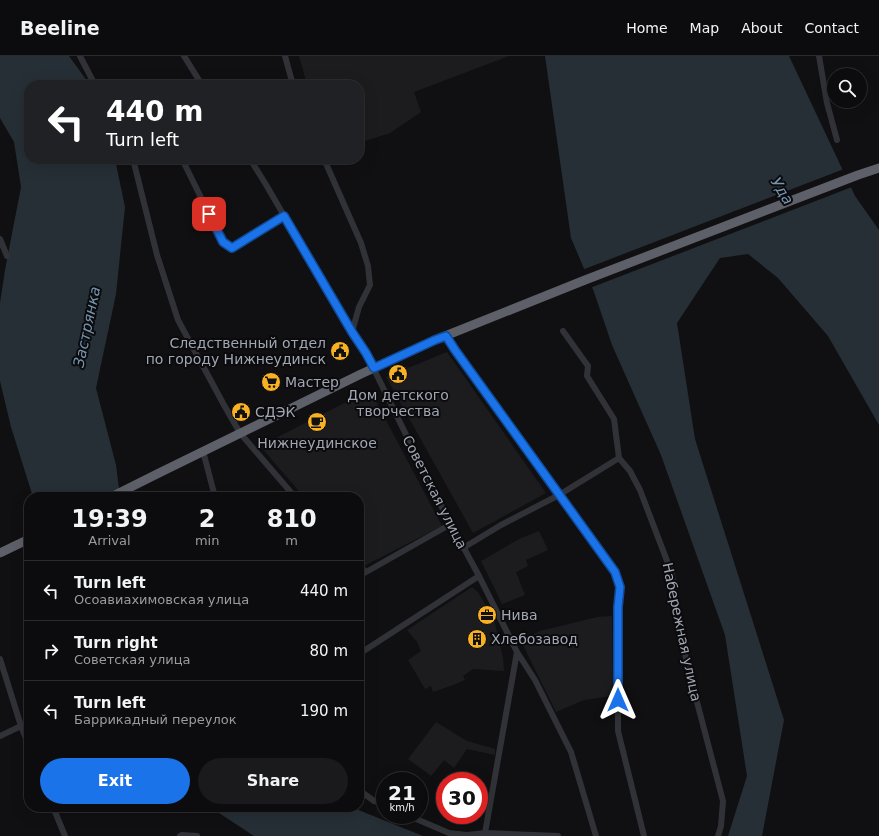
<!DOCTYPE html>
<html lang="en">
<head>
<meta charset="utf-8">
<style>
  :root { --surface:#0c0c0e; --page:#1a1a1c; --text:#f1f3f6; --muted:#9a9b9e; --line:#2c2c2e; --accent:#1a73e8 }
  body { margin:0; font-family:"DejaVu Sans",sans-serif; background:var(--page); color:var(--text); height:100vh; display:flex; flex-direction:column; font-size:15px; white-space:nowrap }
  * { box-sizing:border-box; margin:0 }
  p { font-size:13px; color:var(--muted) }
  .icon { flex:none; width:22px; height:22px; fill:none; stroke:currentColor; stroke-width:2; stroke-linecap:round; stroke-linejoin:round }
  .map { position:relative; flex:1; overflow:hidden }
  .sheet { position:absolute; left:24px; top:436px; width:340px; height:320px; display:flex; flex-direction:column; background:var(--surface); border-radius:16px; box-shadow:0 4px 16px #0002,0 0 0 1px var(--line) }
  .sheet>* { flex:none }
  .guide { position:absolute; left:24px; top:24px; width:340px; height:84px; border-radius:16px; box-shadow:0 4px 16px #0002,0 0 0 1px var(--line); background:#202124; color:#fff; overflow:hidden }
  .tools { position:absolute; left:827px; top:12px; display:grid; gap:8px }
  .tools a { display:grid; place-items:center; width:40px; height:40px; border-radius:50%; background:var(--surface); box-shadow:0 4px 16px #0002,0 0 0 1px var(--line); font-size:20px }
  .speed { position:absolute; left:376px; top:716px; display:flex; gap:8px; font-size:20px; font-weight:700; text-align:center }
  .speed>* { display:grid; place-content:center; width:52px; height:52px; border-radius:50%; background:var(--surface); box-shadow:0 4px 16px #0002,0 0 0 1px var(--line); line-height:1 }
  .speed small { font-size:10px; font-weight:400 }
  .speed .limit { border:6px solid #d22; background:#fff; color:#111 }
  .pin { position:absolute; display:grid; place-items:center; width:34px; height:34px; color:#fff; margin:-17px; border-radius:8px; box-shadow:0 2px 6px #0006 }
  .me { position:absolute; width:44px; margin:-22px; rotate:0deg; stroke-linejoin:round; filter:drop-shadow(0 0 3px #0008) }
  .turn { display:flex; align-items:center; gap:14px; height:84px; padding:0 16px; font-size:18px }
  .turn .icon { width:52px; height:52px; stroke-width:2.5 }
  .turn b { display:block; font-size:28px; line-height:34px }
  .eta { display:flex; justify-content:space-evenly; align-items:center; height:68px; text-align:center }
  .eta b { font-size:24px; font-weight:800; line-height:28px }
  .primary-button { display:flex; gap:8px; margin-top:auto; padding:8px 16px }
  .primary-button a { flex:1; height:46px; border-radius:24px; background:var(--accent); color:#fff; font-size:16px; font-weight:800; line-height:46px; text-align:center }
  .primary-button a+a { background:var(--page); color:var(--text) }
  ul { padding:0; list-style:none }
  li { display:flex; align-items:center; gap:12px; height:60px; padding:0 16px; border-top:1px solid var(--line) }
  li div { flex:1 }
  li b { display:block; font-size:15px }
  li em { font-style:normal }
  header { display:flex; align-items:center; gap:24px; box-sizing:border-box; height:56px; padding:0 20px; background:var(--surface); border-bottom:1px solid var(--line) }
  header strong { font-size:19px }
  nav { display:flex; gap:22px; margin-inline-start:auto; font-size:14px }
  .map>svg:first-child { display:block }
</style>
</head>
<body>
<header>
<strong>Beeline</strong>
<nav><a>Home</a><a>Map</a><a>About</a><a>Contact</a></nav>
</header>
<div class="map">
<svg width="879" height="780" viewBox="0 0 879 780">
  <rect width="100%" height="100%" fill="#101012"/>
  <path fill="#1c1c1f" d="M299,0H509L414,36L421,56L390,77L359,87V29H307Z
    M447,296L546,437L473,477L386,321Z
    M370,334L442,470L364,510L359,505V441H304L260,390Z
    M539,475L548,494L526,504L528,510L516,516L525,539L502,548L481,505L519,483Z
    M472,531L478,536L494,563L503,602L504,615L473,613L463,620L465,624L456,628L433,636L431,630L425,633L408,604L421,595L417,586L407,574Z
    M612,560L613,635L612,640L584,644L556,656L521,585L540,575L597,561Z
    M436,666L467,685L495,693V699L467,693L454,712L444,704L431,720L408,703Z"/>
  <path fill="#262f36" d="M0,0H69L90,29H29V103H115L125,151L116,238L96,332L116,409L120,441H33L11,371L0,325V247L5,214L21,131L14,86L0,62Z
    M545,0H789L855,140L879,174V369L828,280L778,222L748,198L720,202L677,267L695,383L784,664L762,780H728L747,720L725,579L661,399L612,289L594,236L571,182Z
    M210,751H351L423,780H254Z"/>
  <path fill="#101012" d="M844,113L852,131L590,232L582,214Z"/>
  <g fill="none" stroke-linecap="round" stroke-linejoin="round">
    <path stroke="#313237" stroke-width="6" d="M80,0L95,29
      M184,0L202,29
      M285,0L293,29
      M819,0L827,47L837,84
      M133,103L157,199L178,264L224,349L240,377L295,441
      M182,103L223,186L232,192L284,160
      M250,103L265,127L352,276L366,297L438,444L479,520L517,596L535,624L571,696L596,780
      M324,103L361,187L368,210L370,229L359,251L352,276
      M0,183L7,200
      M563,275L588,310L587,320L614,363L619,402L630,415L640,434L672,518L674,538L687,608L723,745L721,770L718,780
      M446,280L455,294L615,516L620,531L618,551V675L644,780
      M203,395L215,441
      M463,492L501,469L559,439L619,402
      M359,509L366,516
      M359,520L451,468
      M359,598L479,520
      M0,603L21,670L29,690
      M0,680L21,670
      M359,734L374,745L385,749
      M53,751L65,780
      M407,759L449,777L467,779L485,777L558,780
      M485,777L517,596
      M180,780L182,779L197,780"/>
    <path stroke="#5d6068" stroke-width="9" d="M111,441L159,417L361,318L435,284L585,224L858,119L879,112
      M0,497L29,483"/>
  </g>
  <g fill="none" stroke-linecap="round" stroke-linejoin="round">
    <defs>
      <path id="route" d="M209,158L223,186L232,192L284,160L352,276L366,297L374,312L435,284L446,280L455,294L615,516L620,531L618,551V644"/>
    </defs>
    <use href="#route" stroke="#114b97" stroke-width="10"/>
    <use href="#route" stroke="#1a73e8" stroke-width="7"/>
  </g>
  <defs>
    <symbol id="civic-disc" viewBox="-11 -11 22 22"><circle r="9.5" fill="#f8b122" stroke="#0b0b0d"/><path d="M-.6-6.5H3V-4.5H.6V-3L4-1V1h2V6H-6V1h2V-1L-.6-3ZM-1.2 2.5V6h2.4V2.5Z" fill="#111"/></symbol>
    <symbol id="supermarket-disc" viewBox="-11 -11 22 22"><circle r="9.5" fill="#f8b122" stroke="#0b0b0d"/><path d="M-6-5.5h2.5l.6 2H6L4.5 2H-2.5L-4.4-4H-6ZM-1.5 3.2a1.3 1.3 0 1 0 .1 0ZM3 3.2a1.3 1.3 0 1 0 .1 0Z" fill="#111"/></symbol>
    <symbol id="cafe-disc" viewBox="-11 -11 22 22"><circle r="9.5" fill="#f8b122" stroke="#0b0b0d"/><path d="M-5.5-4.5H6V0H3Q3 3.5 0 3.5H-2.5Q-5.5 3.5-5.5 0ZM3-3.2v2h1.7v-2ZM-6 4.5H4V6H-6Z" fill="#111"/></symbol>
    <symbol id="office-disc" viewBox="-11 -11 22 22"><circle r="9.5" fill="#f8b122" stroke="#0b0b0d"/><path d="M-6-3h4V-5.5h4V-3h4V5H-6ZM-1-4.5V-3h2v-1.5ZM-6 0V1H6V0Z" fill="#111"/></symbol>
    <symbol id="building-disc" viewBox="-11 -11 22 22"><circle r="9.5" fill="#f8b122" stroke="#0b0b0d"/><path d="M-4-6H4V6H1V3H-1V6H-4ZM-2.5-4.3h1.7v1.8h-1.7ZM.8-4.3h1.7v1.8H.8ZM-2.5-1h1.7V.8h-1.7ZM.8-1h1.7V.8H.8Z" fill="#111"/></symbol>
  </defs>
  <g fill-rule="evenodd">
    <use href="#civic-disc" x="329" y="284" width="22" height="22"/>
    <use href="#civic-disc" x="387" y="307" width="22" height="22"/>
    <use href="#supermarket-disc" x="260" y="315" width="22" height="22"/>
    <use href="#civic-disc" x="230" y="345" width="22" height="22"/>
    <use href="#cafe-disc" x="306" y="355" width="22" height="22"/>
    <use href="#office-disc" x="476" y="548" width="22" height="22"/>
    <use href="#building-disc" x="466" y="572" width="22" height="22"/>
  </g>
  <g text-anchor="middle" stroke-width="4" stroke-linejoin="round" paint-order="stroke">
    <g font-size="14" fill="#a1a6b3" stroke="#0b0b0d" text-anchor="start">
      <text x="326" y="292" text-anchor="end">Следственный отдел<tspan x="326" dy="16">по городу Нижнеудинск</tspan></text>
      <text x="285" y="331">Мастер</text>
      <text x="398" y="344" text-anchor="middle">Дом детского<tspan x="398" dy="16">творчества</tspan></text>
      <text x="255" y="361">СДЭК</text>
      <text x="317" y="392" text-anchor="middle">Нижнеудинское</text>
      <text x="501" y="564">Нива</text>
      <text x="491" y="588">Хлебозавод</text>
    </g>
    <g font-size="14" fill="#a1a6b3" stroke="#0b0b0d">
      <text transform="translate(435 436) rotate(63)" y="5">Советская улица</text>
      <text transform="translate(682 576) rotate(78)" y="5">Набережная улица</text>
    </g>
    <g font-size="15" font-style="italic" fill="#7695b0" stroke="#0b0b0d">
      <text transform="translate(782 135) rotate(58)" y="5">Уда</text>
      <text transform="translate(87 271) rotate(-78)" y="5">Застрянка</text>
    </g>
  </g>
</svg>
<div class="tools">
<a><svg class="icon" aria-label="search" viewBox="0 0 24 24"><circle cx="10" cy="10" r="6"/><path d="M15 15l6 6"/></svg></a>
</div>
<div class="speed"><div>21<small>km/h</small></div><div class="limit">30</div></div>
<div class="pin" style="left:209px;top:158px;background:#d93025"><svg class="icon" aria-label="arrive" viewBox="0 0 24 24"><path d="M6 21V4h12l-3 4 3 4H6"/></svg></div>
<svg class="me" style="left:618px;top:644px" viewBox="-20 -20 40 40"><path d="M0-17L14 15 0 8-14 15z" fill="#1a73e8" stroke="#fff" stroke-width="4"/></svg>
<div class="guide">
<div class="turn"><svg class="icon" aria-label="left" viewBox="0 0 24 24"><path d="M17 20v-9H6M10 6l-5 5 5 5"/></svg><div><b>440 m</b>Turn left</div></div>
</div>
<section class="sheet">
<div class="eta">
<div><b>19:39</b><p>Arrival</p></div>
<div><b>2</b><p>min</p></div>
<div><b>810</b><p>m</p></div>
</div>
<ul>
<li><svg class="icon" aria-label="left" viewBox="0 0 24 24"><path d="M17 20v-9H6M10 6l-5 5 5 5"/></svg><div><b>Turn left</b><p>Осоавиахимовская улица</p></div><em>440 m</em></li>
<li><svg class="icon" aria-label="right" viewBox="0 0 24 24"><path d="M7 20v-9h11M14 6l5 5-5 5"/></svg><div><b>Turn right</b><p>Советская улица</p></div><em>80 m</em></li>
<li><svg class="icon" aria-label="left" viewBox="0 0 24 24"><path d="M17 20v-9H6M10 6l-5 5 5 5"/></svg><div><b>Turn left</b><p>Баррикадный переулок</p></div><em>190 m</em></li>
</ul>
<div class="primary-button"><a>Exit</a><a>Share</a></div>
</section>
</div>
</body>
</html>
